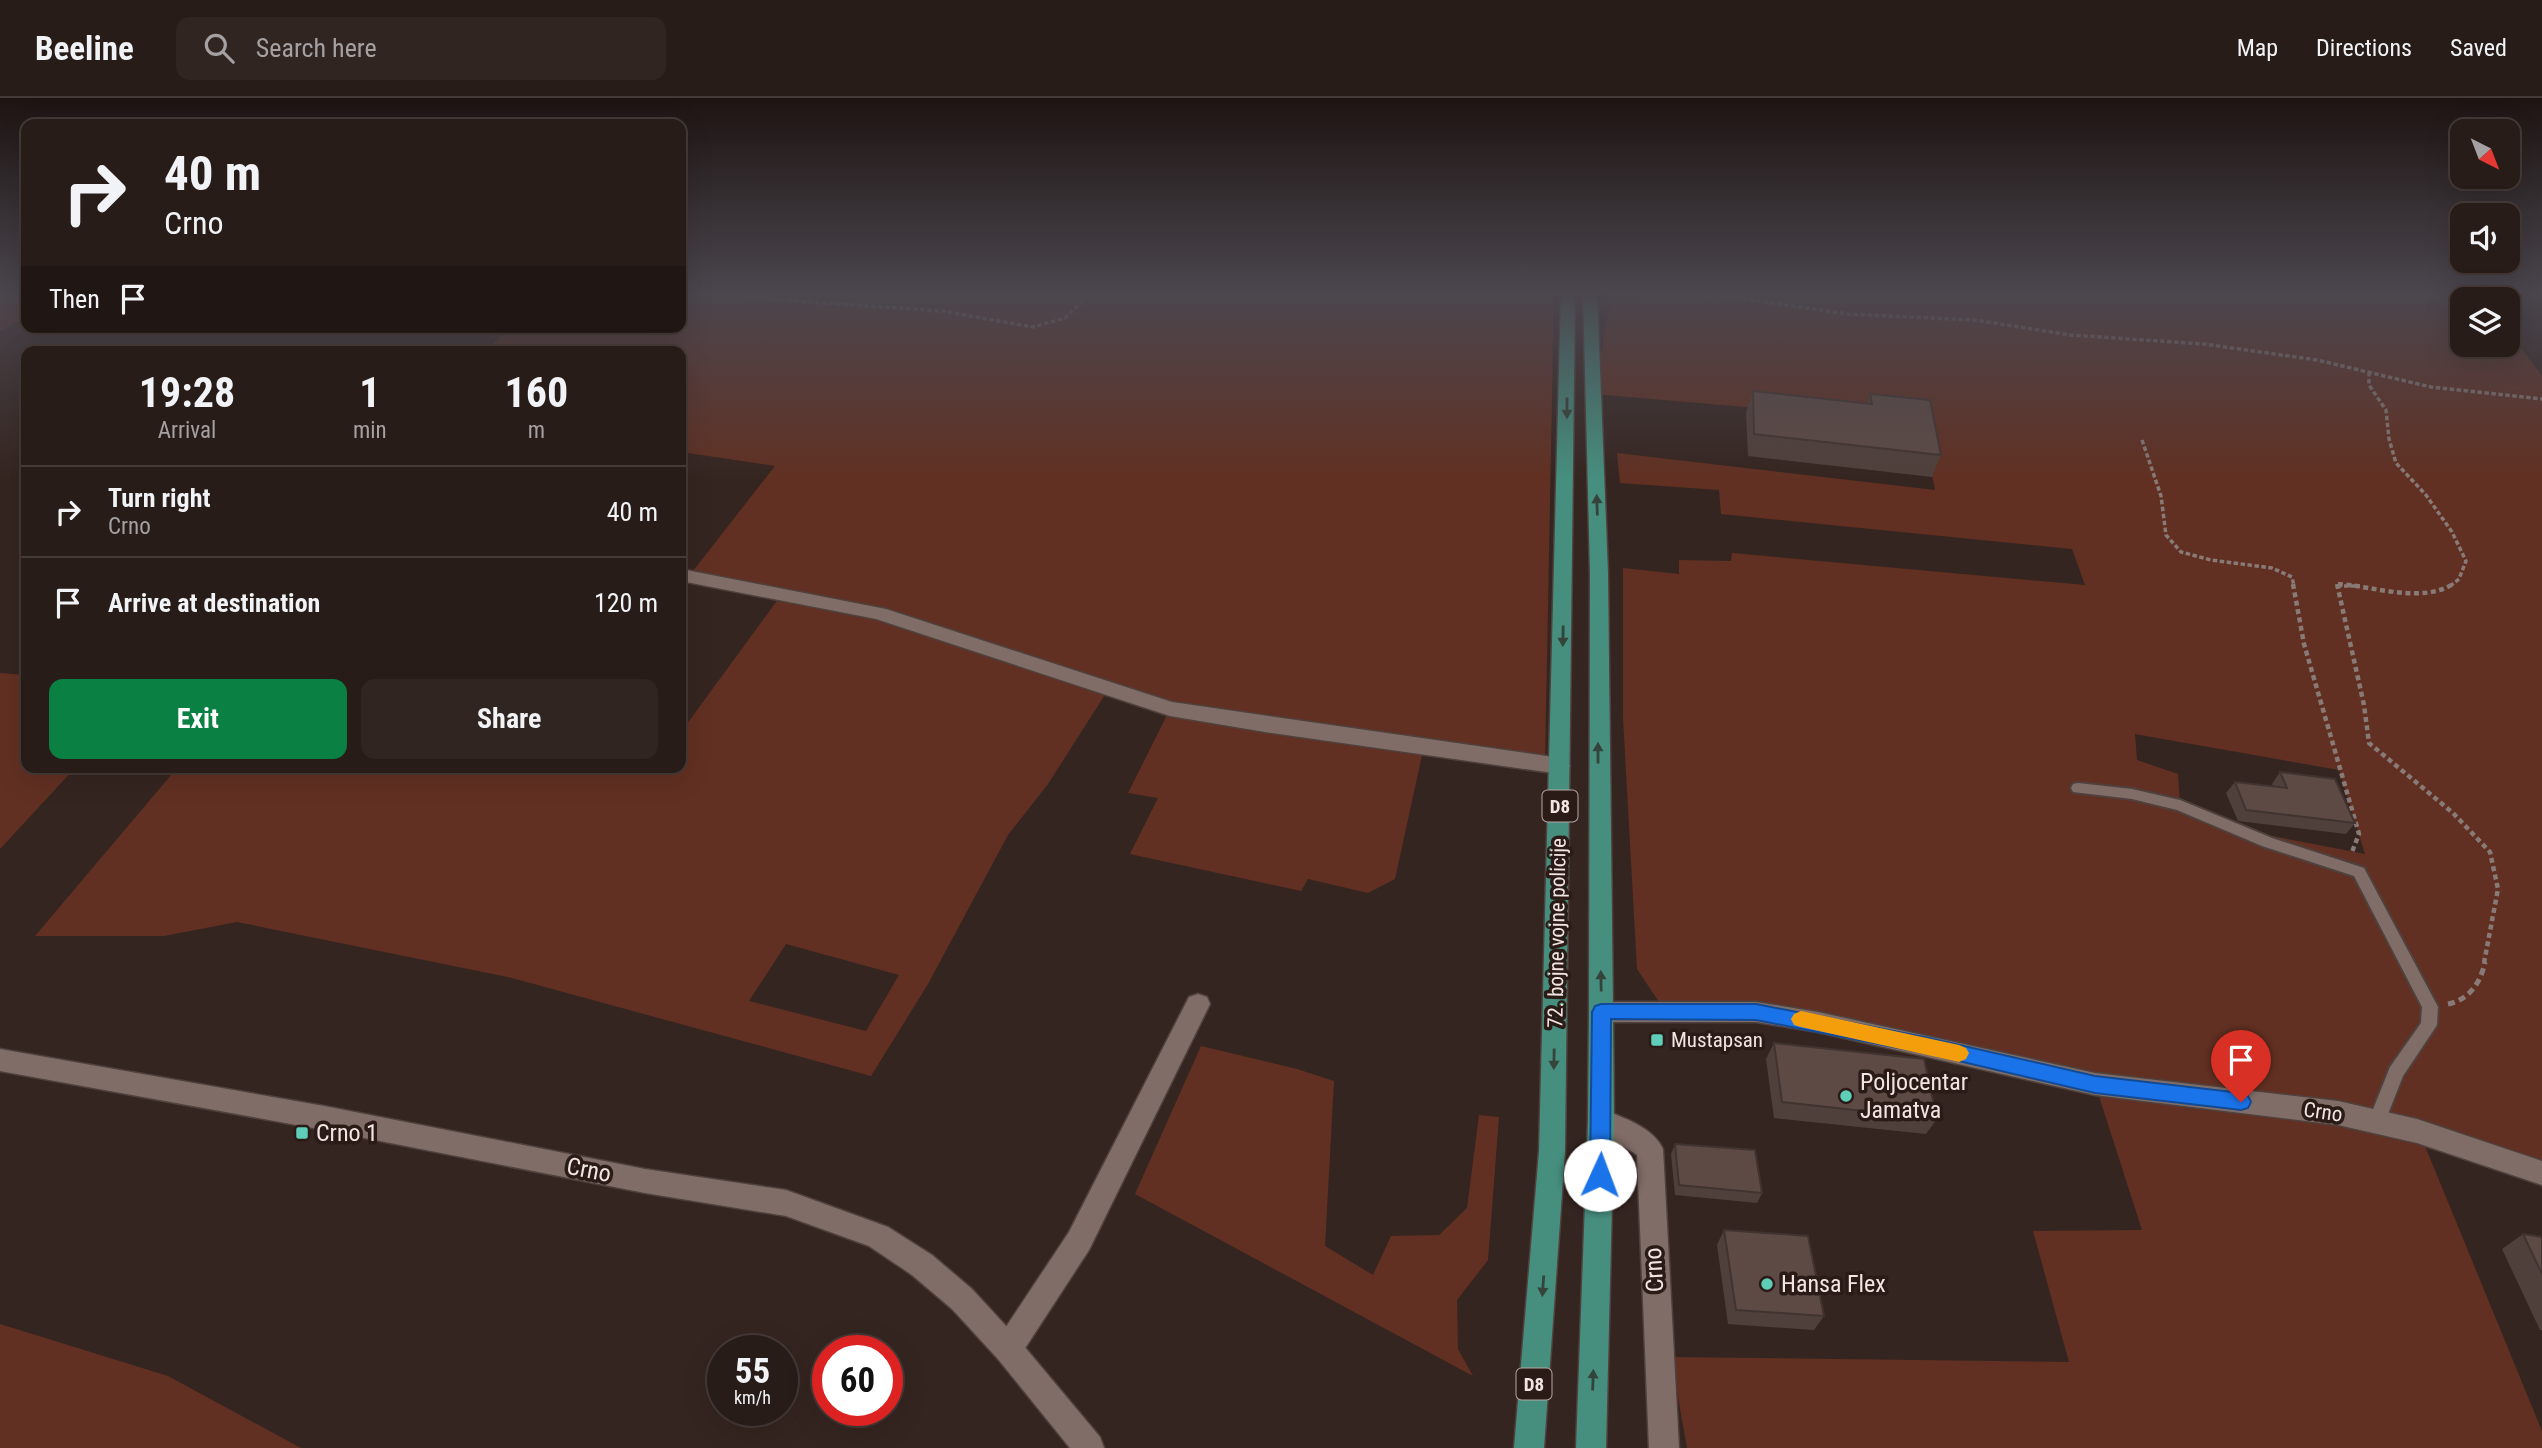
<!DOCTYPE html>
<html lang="en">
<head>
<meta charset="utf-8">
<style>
  :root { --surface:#281c18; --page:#302521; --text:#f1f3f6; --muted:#a5a1a2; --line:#443a37; --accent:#0b8043 }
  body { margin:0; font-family:"Roboto Condensed",sans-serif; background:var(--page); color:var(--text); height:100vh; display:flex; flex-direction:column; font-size:26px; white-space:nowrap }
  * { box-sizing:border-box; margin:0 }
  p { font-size:23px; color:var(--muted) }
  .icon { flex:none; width:38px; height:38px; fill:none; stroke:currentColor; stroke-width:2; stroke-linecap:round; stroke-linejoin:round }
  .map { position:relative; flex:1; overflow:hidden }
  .drawer { position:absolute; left:21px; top:248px; width:665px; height:427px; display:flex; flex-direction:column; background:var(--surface); border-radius:14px; box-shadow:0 7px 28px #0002,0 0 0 2px var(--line) }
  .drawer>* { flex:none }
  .guide { position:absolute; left:21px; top:21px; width:665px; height:214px; border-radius:14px; box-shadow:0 7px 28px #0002,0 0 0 2px var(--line); background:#281c18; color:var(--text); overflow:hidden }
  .needle { width:46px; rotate:138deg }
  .tools { position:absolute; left:2450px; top:21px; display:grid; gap:14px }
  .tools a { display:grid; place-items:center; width:70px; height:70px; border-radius:14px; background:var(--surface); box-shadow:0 7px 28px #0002,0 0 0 2px var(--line); font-size:35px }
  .speed { position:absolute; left:707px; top:1237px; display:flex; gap:14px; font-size:35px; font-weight:700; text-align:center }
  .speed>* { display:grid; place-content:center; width:91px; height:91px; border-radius:50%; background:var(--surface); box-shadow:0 7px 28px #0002,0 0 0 2px var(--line); line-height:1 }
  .speed small { font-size:18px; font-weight:400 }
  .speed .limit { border:10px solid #d22; background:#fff; color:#111 }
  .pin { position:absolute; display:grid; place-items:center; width:60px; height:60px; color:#fff; margin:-72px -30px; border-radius:50% 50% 50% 0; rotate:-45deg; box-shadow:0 0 7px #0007 }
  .pin .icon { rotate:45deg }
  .me { position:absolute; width:77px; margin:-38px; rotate:2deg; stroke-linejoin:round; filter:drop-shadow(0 0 5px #0008) }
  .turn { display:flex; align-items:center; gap:24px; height:147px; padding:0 28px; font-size:32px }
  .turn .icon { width:91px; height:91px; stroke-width:2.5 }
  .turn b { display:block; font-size:49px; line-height:60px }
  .then { display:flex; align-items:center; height:66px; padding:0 28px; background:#0003; gap:14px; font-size:26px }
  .eta { display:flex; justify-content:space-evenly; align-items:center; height:119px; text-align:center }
  .eta b { font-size:42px; font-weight:700; line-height:49px }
  .button { display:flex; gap:14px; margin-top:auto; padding:14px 28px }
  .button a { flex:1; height:80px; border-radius:14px; background:var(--accent); color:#fff; font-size:28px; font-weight:700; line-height:80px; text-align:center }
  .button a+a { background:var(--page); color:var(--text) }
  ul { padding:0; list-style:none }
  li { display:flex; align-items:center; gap:21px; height:91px; padding:0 28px; border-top:2px solid var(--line) }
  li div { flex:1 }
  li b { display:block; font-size:26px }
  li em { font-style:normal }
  header { display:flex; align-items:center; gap:42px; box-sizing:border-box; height:98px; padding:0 35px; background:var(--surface); border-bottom:2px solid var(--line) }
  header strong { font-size:33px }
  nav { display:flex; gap:38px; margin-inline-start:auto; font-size:24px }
  .search { width:490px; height:63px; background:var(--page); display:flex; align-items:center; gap:18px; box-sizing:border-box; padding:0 24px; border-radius:14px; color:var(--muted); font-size:26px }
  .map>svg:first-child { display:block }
</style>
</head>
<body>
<header>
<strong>Beeline</strong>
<div class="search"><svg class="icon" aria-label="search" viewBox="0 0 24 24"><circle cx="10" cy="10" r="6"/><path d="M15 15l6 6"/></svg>Search here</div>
<nav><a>Map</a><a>Directions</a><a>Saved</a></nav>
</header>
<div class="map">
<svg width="2542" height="1350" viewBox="0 0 2542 1350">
  <rect width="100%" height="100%" fill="#352520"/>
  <path fill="#613022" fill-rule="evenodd" d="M0,193H26V219L0,233Z
    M681,193H1554L1545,666L1424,648L1395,781L1368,795L1308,781L1301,793L1130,756L1158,700L1128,695L1170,611L1108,592L1048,686L1008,737L928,886L871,978L512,880L237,824L164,838H35L177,670H681V634L782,496L689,478L775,368L681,354V254H485L510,229H681ZM786,846L899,877L866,933L749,903Z
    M1623,193H2479L2485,201H2462V247H2508V232L2542,278V1068L2425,1048L2542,1333V1350H1687L1671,1259L2069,1264L2033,1133L2142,1132L2095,986L1818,924L1667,916L1637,871L1623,620V470L1679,476V462L1731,463L1732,455L2085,487L2072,451L1721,416L1719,392L1620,385L1617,355L1935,392L1921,324L1594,296L1610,204L1636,198ZM2135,636L2339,672L2365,756L2272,738L2180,707L2178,676L2137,662Z
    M0,575L26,577V670H75L0,751Z
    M1201,948L1297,971L1334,983L1325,1148L1373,1177L1391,1138L1439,1137L1467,1110L1479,1017L1499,1019L1488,1162L1457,1202L1458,1251L1473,1278L1135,1096Z
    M0,1226L168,1278L301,1350H0Z"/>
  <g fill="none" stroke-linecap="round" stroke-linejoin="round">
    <defs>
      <path id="lane" d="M2078,685L2132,691L2180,702L2272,740L2364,770L2438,909L2437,927L2403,978L2383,1029L2377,1032L2371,1029L2368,1024L2390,969L2421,925L2422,909L2354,778L2262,748L2177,712L2132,701L2073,694L2071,690L2073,686Z"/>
      <path id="street" d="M681,471L886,511L1172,604L1560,660L1567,663L1570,668L1567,673L1560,676L1265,634L1170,618L876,521L681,483Z
        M1198,896L1207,899L1210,906L1089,1152L1018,1261L1008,1266L998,1261L993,1251L998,1241L1069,1134L1189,899Z
        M1601,904H1756L1818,914L2095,975L2338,1003L2417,1021L2542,1063V1087L2417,1045L2338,1027L2095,997L1818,934L1756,924H1601L1592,921L1589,914L1592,907Z
        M1601,1011C1622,1019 1653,1029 1663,1051L1679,1350H1649L1637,1057C1623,1046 1595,1039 1588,1023L1592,1015Z"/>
      <path id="secondary" d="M0,951L324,1008L645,1071L786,1092L888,1129L932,1157L972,1191L1018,1241L1100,1339L1104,1350H1070L998,1261L952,1211L912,1177L869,1148L786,1118L645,1095L324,1032L0,973Z"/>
      <path id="primary" d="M1561,193H1575L1565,1053L1544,1350H1514L1539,1053Z
        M1583,193H1597L1608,475L1613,914L1614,1023L1606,1350H1576L1588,1023L1589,914L1590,475Z"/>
    </defs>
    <use href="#lane" stroke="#4f413d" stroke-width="4"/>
    <use href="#street" stroke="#4f413d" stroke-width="3"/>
    <use href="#secondary" stroke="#4f413d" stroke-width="3"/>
    <use href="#primary" stroke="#4f413d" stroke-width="3"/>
    <path stroke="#887a76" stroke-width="3.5" stroke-dasharray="4.5 2.5" stroke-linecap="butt" d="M718,193L782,202L942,213L1033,229L1065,220L1093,193
      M1610,196L1718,197L1848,216L1975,222L2071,237L2204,246L2317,262L2431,289L2542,301
      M2369,274V287L2386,312L2389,341L2396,365L2426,397L2452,434L2466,463L2459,481L2450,488
      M2142,342L2161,398L2166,437L2181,454L2211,462L2272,470L2292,479L2294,488
      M2337,488H2360"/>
    <path stroke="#887a76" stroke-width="4.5" stroke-dasharray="5 3.5" stroke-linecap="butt" d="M2293,486L2304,546L2359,736L2352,754
      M2337,486L2364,607L2369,645L2453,715L2490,754L2498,791L2484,865
      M2338,486C2373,488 2421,506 2453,486"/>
    <path stroke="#887a76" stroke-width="5" stroke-dasharray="7 4.5" stroke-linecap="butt" d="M2448,906C2469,902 2481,884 2485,864"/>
    <use href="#lane" fill="#816d67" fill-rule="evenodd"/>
    <use href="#street" fill="#816d67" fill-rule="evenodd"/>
    <use href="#secondary" fill="#816d67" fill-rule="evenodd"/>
    <use href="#primary" fill="#468f7f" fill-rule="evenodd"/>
  </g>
  <path fill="#50403b" d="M1753,293L1867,306L1870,296L1941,357L1932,379L1748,358L1746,315Z
    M2280,674L2355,725L2346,736L2238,723L2226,695L2235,684L2273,688L2272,686Z
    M1774,945L1937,1021L1926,1036L1774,1020L1766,961Z
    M1675,1046L1762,1095L1757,1105L1675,1097L1671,1056Z
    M1724,1132L1824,1218L1814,1232L1728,1226L1717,1147Z
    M2523,1136L2542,1139V1232H2540L2502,1151Z"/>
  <path fill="#5d4a45" stroke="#413430" stroke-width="2" d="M1753,293L1872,306L1870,296L1930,302L1941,357L1754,336Z
    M2280,674L2335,681L2355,725L2246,712L2235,684L2287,690Z
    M1774,945L1924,961L1937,1021L1782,1004Z
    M1675,1046L1755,1052L1762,1095L1679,1087Z
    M1724,1132L1808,1138L1824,1218L1736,1212Z
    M2523,1136L2542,1139V1176Z"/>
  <defs><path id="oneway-solid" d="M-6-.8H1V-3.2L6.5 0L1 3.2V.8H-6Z" transform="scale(1.75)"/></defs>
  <g fill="#34443b">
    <use href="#oneway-solid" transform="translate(1567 310) rotate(90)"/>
    <use href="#oneway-solid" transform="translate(1597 407) rotate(-92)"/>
    <use href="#oneway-solid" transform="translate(1563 538) rotate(91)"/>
    <use href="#oneway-solid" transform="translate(1598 655) rotate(-90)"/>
    <use href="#oneway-solid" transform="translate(1601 883) rotate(-91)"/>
    <use href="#oneway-solid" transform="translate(1554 961) rotate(91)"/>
    <use href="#oneway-solid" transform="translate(1543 1188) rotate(94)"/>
    <use href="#oneway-solid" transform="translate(1593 1282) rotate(-88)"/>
  </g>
  <linearGradient id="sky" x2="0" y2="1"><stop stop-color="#1d1412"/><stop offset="0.51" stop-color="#4b464e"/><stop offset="1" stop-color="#4b464e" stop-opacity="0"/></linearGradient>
  <rect width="2542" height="382" fill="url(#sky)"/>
  <path fill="#1a73e8" stroke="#114b97" stroke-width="2" d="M1601,906H1756L1929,940L2095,978L2241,995L2248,998L2251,1004L2248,1010L2241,1012L2095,995L1929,956L1756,922L1611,921L1610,1077L1607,1084L1600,1087L1593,1084L1590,1077L1592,914L1595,908Z"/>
  <path fill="#f59e0b" d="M1801,913L1959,947L1966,950L1969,955L1966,961L1959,964L1801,929L1794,927L1791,921L1794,916Z"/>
  <g fill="#5eceb8" stroke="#2b1b16" stroke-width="2.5">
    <rect x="1650" y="935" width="14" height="14" rx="3.5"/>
    <circle cx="1846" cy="998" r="7"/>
    <rect x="295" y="1028" width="14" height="14" rx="3.5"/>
    <circle cx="1767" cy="1186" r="7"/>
  </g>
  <g text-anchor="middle" stroke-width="7" stroke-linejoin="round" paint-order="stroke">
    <g fill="#2b1b16" stroke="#b6a8a5" stroke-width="2">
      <rect x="1542.5" y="692.5" width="35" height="31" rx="5"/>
      <rect x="1516.5" y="1270.5" width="35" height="31" rx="5"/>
    </g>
    <g font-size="19" font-weight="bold" fill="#f1e5e2">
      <text x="1560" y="715">D8</text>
      <text x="1534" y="1293">D8</text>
    </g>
    <g font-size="21" fill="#f1e5e2" stroke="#2b1b16">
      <text transform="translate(1557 835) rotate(-89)" y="7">72. bojne vojne policije</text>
      <text transform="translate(2323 1014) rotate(8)" y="7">Crno</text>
    </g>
    <g font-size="21" fill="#f1e5e2" stroke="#2b1b16" text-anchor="start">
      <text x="1671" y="949">Mustapsan</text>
    </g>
    <g font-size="24" fill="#f1e5e2" stroke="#2b1b16" text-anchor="start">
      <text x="1860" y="992">Poljocentar<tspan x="1860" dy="28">Jamatva</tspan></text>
      <text x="316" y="1043">Crno 1</text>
      <text x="1781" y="1194">Hansa Flex</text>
    </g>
    <g font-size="24" fill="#f1e5e2" stroke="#2b1b16">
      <text transform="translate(589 1072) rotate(11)" y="8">Crno</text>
      <text transform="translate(1654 1172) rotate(-93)" y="8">Crno</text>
    </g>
  </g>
</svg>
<div class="tools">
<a><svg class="needle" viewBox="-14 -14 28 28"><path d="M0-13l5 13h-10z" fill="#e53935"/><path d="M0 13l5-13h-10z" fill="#a5a1a2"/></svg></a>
<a><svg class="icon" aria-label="sound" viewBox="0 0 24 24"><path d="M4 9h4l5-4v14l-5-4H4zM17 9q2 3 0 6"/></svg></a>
<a><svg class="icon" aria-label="layers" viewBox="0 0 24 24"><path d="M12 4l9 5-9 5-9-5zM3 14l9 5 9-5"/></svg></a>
</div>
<div class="speed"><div>55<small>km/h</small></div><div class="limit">60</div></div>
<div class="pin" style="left:2241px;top:1004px;background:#d93025"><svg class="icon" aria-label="arrive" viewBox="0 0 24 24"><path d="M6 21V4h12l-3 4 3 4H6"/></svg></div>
<svg class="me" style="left:1600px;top:1077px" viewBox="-20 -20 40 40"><circle r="19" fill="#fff"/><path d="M0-13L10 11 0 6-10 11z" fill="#1a73e8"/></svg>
<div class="guide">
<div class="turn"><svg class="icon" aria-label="right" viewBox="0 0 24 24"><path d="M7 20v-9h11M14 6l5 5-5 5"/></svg><div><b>40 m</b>Crno</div></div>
<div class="then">Then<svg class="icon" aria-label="arrive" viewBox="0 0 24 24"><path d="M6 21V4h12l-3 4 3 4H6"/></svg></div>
</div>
<section class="drawer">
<div class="eta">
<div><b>19:28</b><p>Arrival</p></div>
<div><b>1</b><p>min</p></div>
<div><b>160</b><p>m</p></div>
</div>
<ul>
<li><svg class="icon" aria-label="right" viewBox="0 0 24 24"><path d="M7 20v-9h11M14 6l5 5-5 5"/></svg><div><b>Turn right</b><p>Crno</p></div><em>40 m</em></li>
<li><svg class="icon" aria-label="arrive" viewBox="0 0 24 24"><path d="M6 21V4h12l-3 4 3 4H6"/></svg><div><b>Arrive at destination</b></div><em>120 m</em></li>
</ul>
<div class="button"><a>Exit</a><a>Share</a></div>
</section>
</div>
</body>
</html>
